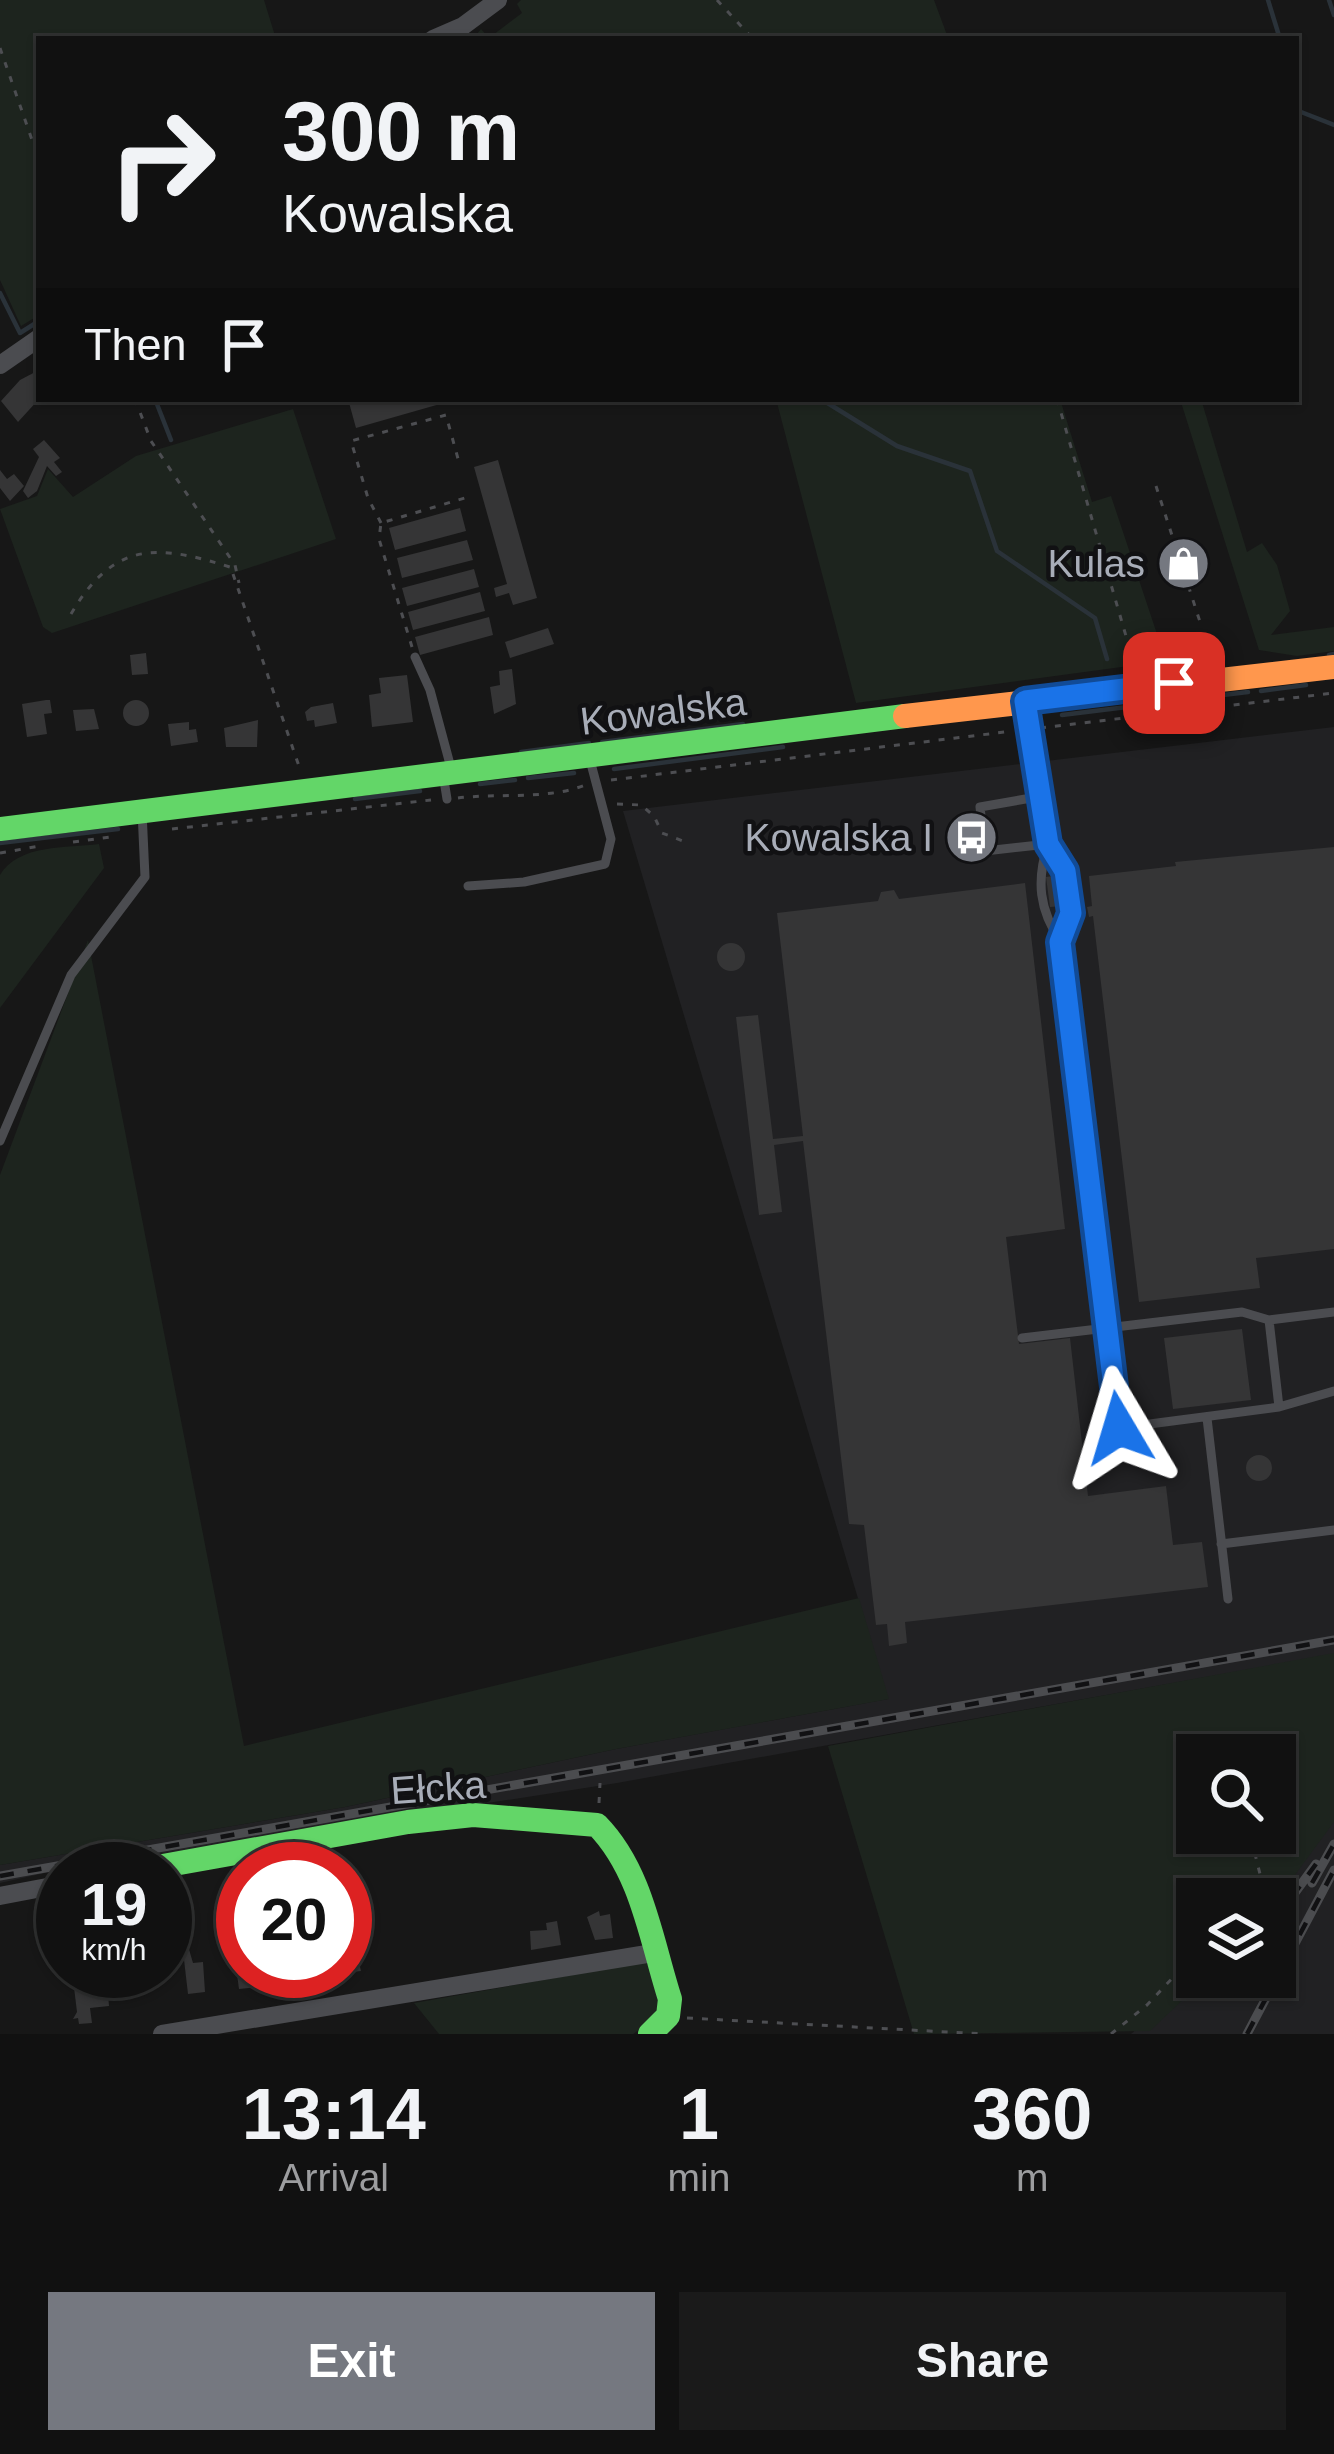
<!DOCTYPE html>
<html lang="en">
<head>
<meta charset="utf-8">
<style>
  :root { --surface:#111; --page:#1a1a1a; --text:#f1f3f6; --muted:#9c9d9f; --line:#303131; --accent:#757880 }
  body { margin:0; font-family:Arial,sans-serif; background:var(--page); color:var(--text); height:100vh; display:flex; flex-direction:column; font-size:45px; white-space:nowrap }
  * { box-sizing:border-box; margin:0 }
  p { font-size:39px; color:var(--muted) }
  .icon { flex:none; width:66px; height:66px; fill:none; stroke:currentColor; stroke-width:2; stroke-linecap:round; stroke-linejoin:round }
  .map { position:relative; height:2034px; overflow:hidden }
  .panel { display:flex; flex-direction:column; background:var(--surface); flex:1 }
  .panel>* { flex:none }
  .guide { position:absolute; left:36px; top:36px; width:1263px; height:366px; border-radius:0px; box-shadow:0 3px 9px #0004,0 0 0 3px var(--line); background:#111; color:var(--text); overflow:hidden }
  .controls { position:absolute; left:1176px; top:1734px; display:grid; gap:24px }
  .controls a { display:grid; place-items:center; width:120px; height:120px; border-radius:0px; background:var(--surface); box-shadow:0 3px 9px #0004,0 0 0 3px var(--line); font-size:60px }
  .speed { position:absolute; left:36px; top:1842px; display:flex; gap:24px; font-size:60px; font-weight:700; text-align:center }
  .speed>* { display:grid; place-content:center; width:156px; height:156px; border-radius:50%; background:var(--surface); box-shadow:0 3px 9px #0004,0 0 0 3px var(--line); line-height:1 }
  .speed small { font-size:30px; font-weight:400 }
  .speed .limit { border:18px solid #d22; background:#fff; color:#111 }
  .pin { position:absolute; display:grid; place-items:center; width:102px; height:102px; color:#fff; margin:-51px; border-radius:24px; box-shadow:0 6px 18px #0006 }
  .me { position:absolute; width:132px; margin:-66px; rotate:353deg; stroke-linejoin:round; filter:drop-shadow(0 0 9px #0008) }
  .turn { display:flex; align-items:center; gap:42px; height:252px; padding:0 48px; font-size:54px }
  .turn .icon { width:156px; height:156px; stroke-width:2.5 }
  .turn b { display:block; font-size:84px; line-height:102px }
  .then { display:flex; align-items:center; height:114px; padding:0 48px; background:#0003; gap:24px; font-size:45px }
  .eta { display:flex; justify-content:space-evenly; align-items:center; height:204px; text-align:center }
  .eta b { font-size:72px; font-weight:700; line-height:84px }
  .primary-button { display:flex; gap:24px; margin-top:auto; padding:24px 48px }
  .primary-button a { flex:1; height:138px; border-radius:0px; background:var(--accent); color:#fff; font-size:48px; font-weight:700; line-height:138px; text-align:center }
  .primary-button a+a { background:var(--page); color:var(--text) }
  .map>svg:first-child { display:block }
</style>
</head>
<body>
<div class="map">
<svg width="1334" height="2034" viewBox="0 0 1334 2034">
  <rect width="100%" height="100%" fill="#171717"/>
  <path fill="#212123" d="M1334,727V1654L617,1783L63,1869L0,1883V1865L345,1807L616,1749L888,1699L623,811Z
    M1334,1805V2034H1131L1197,1977H1275V1899Z"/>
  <path fill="#1d241e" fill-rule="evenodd" d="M0,0H264L276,39H39V315L21,326L0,280Z
    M521,0H934L947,35H964V39H473L481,29L489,38L522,13L517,4Z
    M776,399H1060L1092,502L1111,496L1166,661L856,703Z
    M1180,399H1201L1247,552L1262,543L1277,565L1290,611L1271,635L1334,627V651L1297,656L1259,650Z
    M293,409L336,539L52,633L43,627L0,509L37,496L48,469L73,497L136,456Z
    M99,844L104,868L0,1008V875C18,844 67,848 99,844Z
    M88,940L244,1746L859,1598L889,1699L616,1749L345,1807L0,1865V1175Z
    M1334,1653V1822L1275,1902L1197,1899V1977H1207L1150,2031L914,2034L828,1746ZM1197,1755H1275V1833H1197Z
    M645,1962C672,1987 660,2018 633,2034H439L414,2003Z"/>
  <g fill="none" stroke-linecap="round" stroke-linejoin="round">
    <path stroke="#2a3239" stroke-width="4.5" d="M1268,0L1280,39
      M1329,0L1334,15
      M1296,90L1299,99
      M1296,110L1334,125
      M0,293L20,333L39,321
      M155,399L171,440
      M821,399L897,446L970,471L997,551L1095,618L1107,659
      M1329,655L1334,654
      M1261,691L1306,685
      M1149,704L1248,692
      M1062,715L1135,706
      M602,742L743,724
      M521,752L589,743
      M614,769L783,747
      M528,778L574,773
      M480,784L515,780
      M355,799L420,791
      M0,843L118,829"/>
  </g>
  <path fill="#353536" d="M39,370V399L18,422L1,401L20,380Z
    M348,399H454V400L356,428Z
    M44,440L60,458L54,462L62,472L56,476L47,466L37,491L28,498L23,491L39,457L33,449Z
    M498,460L537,598L513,605L509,593L496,597L494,588L507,584L474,467Z
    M0,470L7,479L14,474L24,486L10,501L0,488Z
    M460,508L466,531L395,550L389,528Z
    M467,540L473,560L402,578L397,558Z
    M474,569L479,587L407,606L402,588Z
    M480,592L485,611L413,630L408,612Z
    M489,617L493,635L420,655L415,637Z
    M548,628L554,644L510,658L505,642Z
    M146,653L148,674L132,675L130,655Z
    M512,669L516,704L494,714L490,687L500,685L499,671Z
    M407,675L413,722L372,727L369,695L381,693L379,678Z
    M46,700H50L52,713L44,714L47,734L27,737L22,704Z
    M123 713a13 13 0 1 1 26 0a13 13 0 1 1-26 0Z
    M333,703L337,723L315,727L314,720L307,721L305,712L311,707Z
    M94,709L99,729L76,731L73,710Z
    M258,720L257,747H226L224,728Z
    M189,722V730L196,729L198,742L171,746L168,724Z
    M1334,847V1249L1256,1258L1260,1288L1139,1302L1093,916L1089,917L1087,907L1092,906L1089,876L1176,866L1175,862Z
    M1060,875L1064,906L1050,907L1046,877Z
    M1025,883L1065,1229L1006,1237L1019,1344L1070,1338L1088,1496L1166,1486L1173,1545L1202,1542L1208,1587L905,1622L907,1643L889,1646L887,1624L876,1625L864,1525L849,1524L803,1141L774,1145L782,1212L759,1215L736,1017L758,1015L773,1139L803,1136L777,913L878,901L881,892L894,890L899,899Z
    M717 957a14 14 0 1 1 28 0a14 14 0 1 1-28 0Z
    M1242,1329L1251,1400L1173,1409L1164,1338Z
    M1246 1468a13 13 0 1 1 26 0a13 13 0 1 1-26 0Z
    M599,1911L600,1916L610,1914L613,1938L595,1940L587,1917Z
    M557,1921L561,1945L531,1950L530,1931L547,1930L546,1923Z
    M186,1939L193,1963L203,1962L205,1992L188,1994L183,1951L172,1953L170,1941Z
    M354,1941L361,1971L345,1973V1942Z
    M243,1966V1971H256L258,1987L239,1989L236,1967Z
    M72,1971H92L93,1984L107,1983L109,2006L90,2008L92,2023L79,2024L78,2018L73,2019L77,2012Z"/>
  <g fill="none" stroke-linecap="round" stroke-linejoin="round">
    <path stroke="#4d4e52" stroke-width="3" stroke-dasharray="6 9" stroke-linecap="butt" d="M717,0L753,39
      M0,48L39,160
      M135,399L151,441L235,565L239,583
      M1057,399L1135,667
      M1156,486L1202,628
      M381,523L368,498L351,441L446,415L460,466
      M233,574L301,772
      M71,614C115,539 159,544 236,569
      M412,647L379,539L381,523L468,497
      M1040,728L1334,693
      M611,780L1013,731
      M458,798C497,793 549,800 585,785
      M617,804L641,805L654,816L662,833L683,841
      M172,829L431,800
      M73,842L111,837
      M0,853L40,846
      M599,1803L600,1783
      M1247,1899L1261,1878L1255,1854
      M687,2018L985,2034
      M1111,2034L1147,2005L1197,1952"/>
    <path stroke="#4b4c50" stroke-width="9" d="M415,657L430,690L451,768
      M1025,706L1048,844L1065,871L1071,913L1061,942
      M443,774L447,799
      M1037,797L980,807L985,851L1048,844
      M1048,844C1036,881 1039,910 1061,942L1119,1428L1279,1407L1334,1391
      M468,886L524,882L605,864L611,839L590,760
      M0,1141L71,975L145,877L142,811
      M1269,1320L1279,1407
      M1022,1338L1242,1312L1269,1320L1334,1312
      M1207,1418L1228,1599
      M1221,1544L1334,1530"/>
    <path stroke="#4b4c50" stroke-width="18" d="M433,39L463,26L498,0
      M0,365L39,338
      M0,1896L63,1884
      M162,2034L653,1953"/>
    <path stroke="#63d668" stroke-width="24" d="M0,829L905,716
      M146,1869L408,1822L473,1815L597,1825C642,1871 651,1940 670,1999L668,2016L650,2034"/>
    <path stroke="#ff974d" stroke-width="24" d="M905,716L1334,667"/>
    <defs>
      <path id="rail" d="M0,1876L1334,1640
        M1312,1883L1334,1844
        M1275,1920L1316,1864
        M1247,2034L1334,1870"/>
    </defs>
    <use href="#rail" stroke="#4b4c4f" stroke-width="9"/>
    <use href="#rail" stroke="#111113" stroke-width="4.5" stroke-dasharray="14" stroke-linecap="butt"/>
  </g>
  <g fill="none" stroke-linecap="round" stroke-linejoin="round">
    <defs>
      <path id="route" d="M1119,1428L1060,942L1071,913L1065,871L1048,844L1025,701L1174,683"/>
    </defs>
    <use href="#route" stroke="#114b97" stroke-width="30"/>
    <use href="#route" stroke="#1a73e8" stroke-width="21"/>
  </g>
  <defs>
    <symbol id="shop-disc" viewBox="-11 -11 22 22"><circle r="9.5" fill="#757880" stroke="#111113"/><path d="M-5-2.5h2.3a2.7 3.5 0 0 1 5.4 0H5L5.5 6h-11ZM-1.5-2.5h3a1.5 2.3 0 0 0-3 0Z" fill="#fff"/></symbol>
    <symbol id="bus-disc" viewBox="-11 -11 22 22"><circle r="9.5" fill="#757880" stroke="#111113"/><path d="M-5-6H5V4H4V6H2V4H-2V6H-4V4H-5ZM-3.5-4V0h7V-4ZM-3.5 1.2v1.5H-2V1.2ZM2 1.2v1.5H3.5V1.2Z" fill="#fff"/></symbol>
  </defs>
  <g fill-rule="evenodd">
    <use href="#shop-disc" x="1154" y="534" width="59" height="59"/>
    <use href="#bus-disc" x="942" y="808" width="59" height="59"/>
  </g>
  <g text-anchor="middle" stroke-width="9" stroke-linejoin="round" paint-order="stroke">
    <g font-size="39" fill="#a8adb8" stroke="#111113" text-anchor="end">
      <text x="1145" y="577">Kulas</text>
      <text x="933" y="851">Kowalska I</text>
    </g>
    <g font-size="39" fill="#a8adb8" stroke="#111113">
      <text transform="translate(663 711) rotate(-7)" y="14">Kowalska</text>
      <text transform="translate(438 1787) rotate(-4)" y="14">Ełcka</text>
    </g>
  </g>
</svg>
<div class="controls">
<a><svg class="icon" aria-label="search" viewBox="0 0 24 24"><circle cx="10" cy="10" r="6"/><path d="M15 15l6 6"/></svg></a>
<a><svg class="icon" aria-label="layers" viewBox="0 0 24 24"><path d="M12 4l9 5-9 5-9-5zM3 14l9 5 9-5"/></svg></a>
</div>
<div class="speed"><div>19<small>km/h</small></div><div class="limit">20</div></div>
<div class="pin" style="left:1174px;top:683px;background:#d93025"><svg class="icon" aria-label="arrive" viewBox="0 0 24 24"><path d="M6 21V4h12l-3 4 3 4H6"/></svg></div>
<svg class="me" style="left:1119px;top:1428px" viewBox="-20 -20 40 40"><path d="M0-17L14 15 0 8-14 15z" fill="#1a73e8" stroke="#fff" stroke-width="4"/></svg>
<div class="guide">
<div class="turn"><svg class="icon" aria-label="right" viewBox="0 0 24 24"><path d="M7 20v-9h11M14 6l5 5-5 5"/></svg><div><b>300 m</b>Kowalska</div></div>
<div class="then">Then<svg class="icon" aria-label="arrive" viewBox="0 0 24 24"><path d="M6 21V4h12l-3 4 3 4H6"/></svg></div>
</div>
</div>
<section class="panel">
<div class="eta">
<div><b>13:14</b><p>Arrival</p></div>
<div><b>1</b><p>min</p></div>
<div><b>360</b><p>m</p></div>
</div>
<div class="primary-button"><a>Exit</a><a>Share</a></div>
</section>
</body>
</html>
